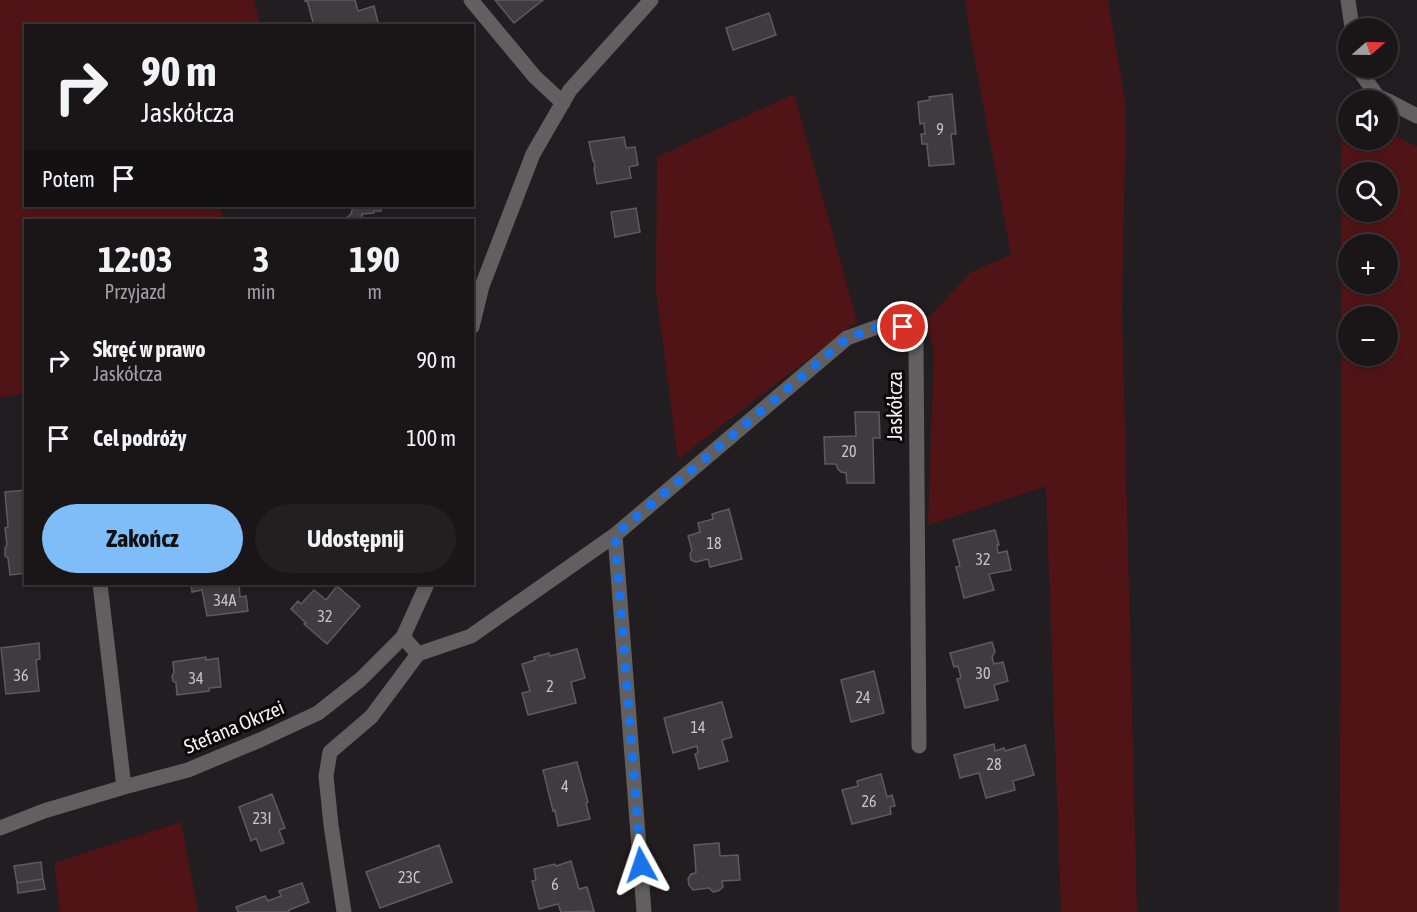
<!DOCTYPE html>
<html lang="pl">
<head>
<meta charset="utf-8">
<style>
  :root { --surface:#1a1618; --page:#231f21; --text:#f1f3f6; --muted:#9f9fa2; --line:#383537; --accent:#7fbdf9 }
  body { margin:0; font-family:"Asap Condensed",sans-serif; background:var(--page); color:var(--text); height:100vh; display:flex; flex-direction:column; font-size:22px; white-space:nowrap }
  * { box-sizing:border-box; margin:0 }
  p { font-size:20px; color:var(--muted) }
  .icon { flex:none; width:33px; height:33px; fill:none; stroke:currentColor; stroke-width:2; stroke-linecap:round; stroke-linejoin:round }
  .map { position:relative; flex:1; overflow:hidden }
  .panel { position:absolute; left:24px; top:219px; width:450px; height:366px; display:flex; flex-direction:column; background:var(--surface); border-radius:0px; box-shadow:0 3px 9px #0003,0 0 0 2px var(--line) }
  .panel>* { flex:none }
  .top-card { position:absolute; left:24px; top:24px; width:450px; height:183px; border-radius:0px; box-shadow:0 3px 9px #0003,0 0 0 2px var(--line); background:#1a1618; color:var(--text); overflow:hidden }
  .needle { width:39px; rotate:70deg }
  .controls { position:absolute; left:1338px; top:18px; display:grid; gap:12px }
  .controls a { display:grid; place-items:center; width:60px; height:60px; border-radius:50%; background:var(--surface); box-shadow:0 3px 9px #0003,0 0 0 2px var(--line); font-size:30px }
  .pin { position:absolute; display:grid; place-items:center; width:51px; height:51px; color:#fff; margin:-26px; border:3px solid #fff; border-radius:50%; box-shadow:0 2px 6px #0007 }
  .me { position:absolute; width:66px; margin:-33px; rotate:355deg; stroke-linejoin:round; filter:drop-shadow(0 0 4px #0008) }
  .turn { display:flex; align-items:center; gap:21px; height:126px; padding:0 18px; font-size:27px }
  .turn .icon { width:78px; height:78px; stroke-width:2.5 }
  .turn b { display:block; font-size:42px; line-height:51px }
  .then { display:flex; align-items:center; height:57px; padding:0 18px; background:#0003; gap:12px; font-size:22px }
  .eta { display:flex; justify-content:space-evenly; align-items:center; height:102px; text-align:center }
  .eta b { font-size:36px; font-weight:700; line-height:42px }
  .cta { display:flex; gap:12px; margin-top:auto; padding:12px 18px }
  .cta a { flex:1; height:69px; border-radius:36px; background:var(--accent); color:#111; font-size:24px; font-weight:700; line-height:69px; text-align:center }
  .cta a+a { background:var(--page); color:var(--text) }
  ul { padding:0; list-style:none }
  li { display:flex; align-items:center; gap:18px; height:78px; padding:0 18px }
  li div { flex:1 }
  li b { display:block; font-size:22px }
  li em { font-style:normal }
  .map>svg:first-child { display:block }
</style>
</head>
<body>
<div class="map">
<svg width="1417" height="912" viewBox="0 0 1417 912">
  <rect width="100%" height="100%" fill="#221d20"/>
  <path fill="#511416" fill-rule="evenodd" d="M0,0H254L260,25L26,26V206H220L222,220H26L25,394L0,397Z
    M965,0H1108L1126,107L1122,310L1137,912H1061L1046,486L928,525L934,350L925,321L971,272L1011,255L969,28Z
    M794,94L857,322L678,459L656,291L657,157Z
    M1341,111L1348,115V140H1388V133L1417,147V912H1339L1341,609ZM1348,172H1388V212H1348ZM1348,244H1388V284H1348ZM1348,316H1388V356H1348Z
    M181,822L198,912H60L54,863Z"/>
  <path fill="#3f3b3f" stroke="#5e5a5e" stroke-width="1.5" d="M305,0H355L358,11L374,6L379,26H314L307,0L305,1Z
    M495,0H543L514,23Z
    M769,13L776,35L733,50L726,28Z
    M952,94L956,134H951L954,164L929,166L927,144H922L921,134H925L924,123L920,124L918,102L930,100L929,97Z
    M624,137L626,148L635,147L638,165L629,167L631,178L597,184L594,168H595L594,161H593L589,142Z
    M353,206H381V211H374V213L362,214V220H344L351,214Z
    M636,208L640,232L615,237L611,212Z
    M855,412H879L880,438H873L874,483H847L846,473L841,472L838,469L836,464H825L824,437L856,436Z
    M26,490V573L10,575L8,558L5,556V548L7,545L5,528L8,527L5,492Z
    M729,509L742,559L710,567L708,559L696,562L691,560L690,554L692,550L688,536L700,532L698,523L713,519L712,514Z
    M995,530L999,545H997L998,553L1007,551L1011,570L989,574L994,590L964,598L956,567L960,566L953,540Z
    M191,584H239L240,597L246,596L248,611L207,616L202,590L192,592Z
    M337,586L360,606L327,644L304,624L306,623L291,609L298,601L301,604L314,590L326,600Z
    M992,642L995,652L992,657L994,664L1003,662L1008,681L994,685L998,700L965,708L957,679L961,678L958,666L954,667L950,653Z
    M39,643L40,659L36,660L39,691L6,694L1,648Z
    M577,649L585,678L571,682L576,703L528,715L522,693L530,691L522,664L535,660L534,657L549,653L550,656Z
    M206,657V660L218,658L221,687L209,688V691L177,695L176,683L173,681L172,676L174,673L173,662Z
    M874,671L884,713L851,722L841,680Z
    M722,702L732,737L722,740L728,761L699,769L695,754L698,753L697,746L673,753L664,718Z
    M994,744L995,751L1004,748L1005,751L1025,745L1034,775L1013,781L1015,790L986,798L979,773L960,778L954,755Z
    M577,762L588,802L586,803L590,819L558,826L555,810L553,811L543,770Z
    M881,774L887,797L892,795L895,806L890,807L891,814L852,824L842,790L858,786L857,781Z
    M272,794L285,828L279,830L284,843L261,851L256,838L251,841L239,807Z
    M719,843L720,856L738,855L740,880L722,881L723,887L718,891L713,892L709,888L693,890L689,885L688,879L691,874L696,873L694,845Z
    M439,845L452,882L380,908L366,872Z
    M571,861L579,889L587,887L594,911L561,912L558,904L539,909L532,881L536,880L534,869L555,864L556,866Z
    M41,862L43,879L17,883L14,866Z
    M43,879L45,889L18,893L17,883Z
    M302,883L309,902L289,910V912H238L236,907L265,896L268,901L281,896L279,891Z"/>
  <g fill="none" stroke-linecap="round" stroke-linejoin="round">
    <path stroke="#625f60" stroke-width="15" d="M471,0L535,77L563,103
      M1348,0L1352,28
      M1358,68L1359,70L1377,96L1386,100
      M1388,101L1417,116
      M472,327L482,286L533,154L570,90L651,0
      M615,535L644,912
      M100,584L124,787
      M403,637L418,654L471,636L615,535L847,338L891,322L903,327L916,343L919,746
      M0,828L44,811L124,787L188,770L260,740L318,713L361,679L403,637L427,584
      M344,912L331,825L326,776L330,752L371,717L418,654"/>
  </g>
  <g fill="none" stroke-linecap="round" stroke-linejoin="round">
    <path stroke="#1a73e8" stroke-width="10" stroke-dasharray="0 18" d="M641,865L615,535L847,338L891,322L903,327"/>
  </g>
  <g text-anchor="middle" stroke-width="6" stroke-linejoin="round" paint-order="stroke">
    <g font-size="16" fill="#c7c4c5">
      <text x="940" y="135">9</text>
      <text x="849" y="457">20</text>
      <text x="714" y="549">18</text>
      <text x="983" y="565">32</text>
      <text x="225" y="606">34A</text>
      <text x="325" y="622">32</text>
      <text x="983" y="679">30</text>
      <text x="21" y="681">36</text>
      <text x="196" y="684">34</text>
      <text x="550" y="692">2</text>
      <text x="863" y="703">24</text>
      <text x="698" y="733">14</text>
      <text x="994" y="770">28</text>
      <text x="565" y="792">4</text>
      <text x="869" y="807">26</text>
      <text x="262" y="824">23I</text>
      <text x="409" y="883">23C</text>
      <text x="555" y="890">6</text>
    </g>
    <g font-size="20" fill="#f4f1f2" stroke="#0a0809">
      <text transform="translate(895 406) rotate(-90)" y="7">Jaskółcza</text>
      <text transform="translate(234 727) rotate(-23)" y="7">Stefana Okrzei</text>
    </g>
  </g>
</svg>
<div class="controls">
<a><svg class="needle" viewBox="-14 -14 28 28"><path d="M0-13l5 13h-10z" fill="#e53935"/><path d="M0 13l5-13h-10z" fill="#9f9fa2"/></svg></a>
<a><svg class="icon" aria-label="sound" viewBox="0 0 24 24"><path d="M4 9h4l5-4v14l-5-4H4zM17 9q2 3 0 6"/></svg></a>
<a><svg class="icon" aria-label="search" viewBox="0 0 24 24"><circle cx="10" cy="10" r="6"/><path d="M15 15l6 6"/></svg></a>
<a>+</a>
<a>−</a>
</div>
<div class="pin" style="left:903px;top:327px;background:#d93025"><svg class="icon" aria-label="arrive" viewBox="0 0 24 24"><path d="M6 21V4h12l-3 4 3 4H6"/></svg></div>
<svg class="me" style="left:641px;top:865px" viewBox="-20 -20 40 40"><path d="M0-17L14 15 0 8-14 15z" fill="#1a73e8" stroke="#fff" stroke-width="4"/></svg>
<div class="top-card">
<div class="turn"><svg class="icon" aria-label="right" viewBox="0 0 24 24"><path d="M7 20v-9h11M14 6l5 5-5 5"/></svg><div><b>90 m</b>Jaskółcza</div></div>
<div class="then">Potem<svg class="icon" aria-label="arrive" viewBox="0 0 24 24"><path d="M6 21V4h12l-3 4 3 4H6"/></svg></div>
</div>
<section class="panel">
<div class="eta">
<div><b>12:03</b><p>Przyjazd</p></div>
<div><b>3</b><p>min</p></div>
<div><b>190</b><p>m</p></div>
</div>
<ul>
<li><svg class="icon" aria-label="right" viewBox="0 0 24 24"><path d="M7 20v-9h11M14 6l5 5-5 5"/></svg><div><b>Skręć w prawo</b><p>Jaskółcza</p></div><em>90 m</em></li>
<li><svg class="icon" aria-label="arrive" viewBox="0 0 24 24"><path d="M6 21V4h12l-3 4 3 4H6"/></svg><div><b>Cel podróży</b></div><em>100 m</em></li>
</ul>
<div class="cta"><a>Zakończ</a><a>Udostępnij</a></div>
</section>
</div>
</body>
</html>
